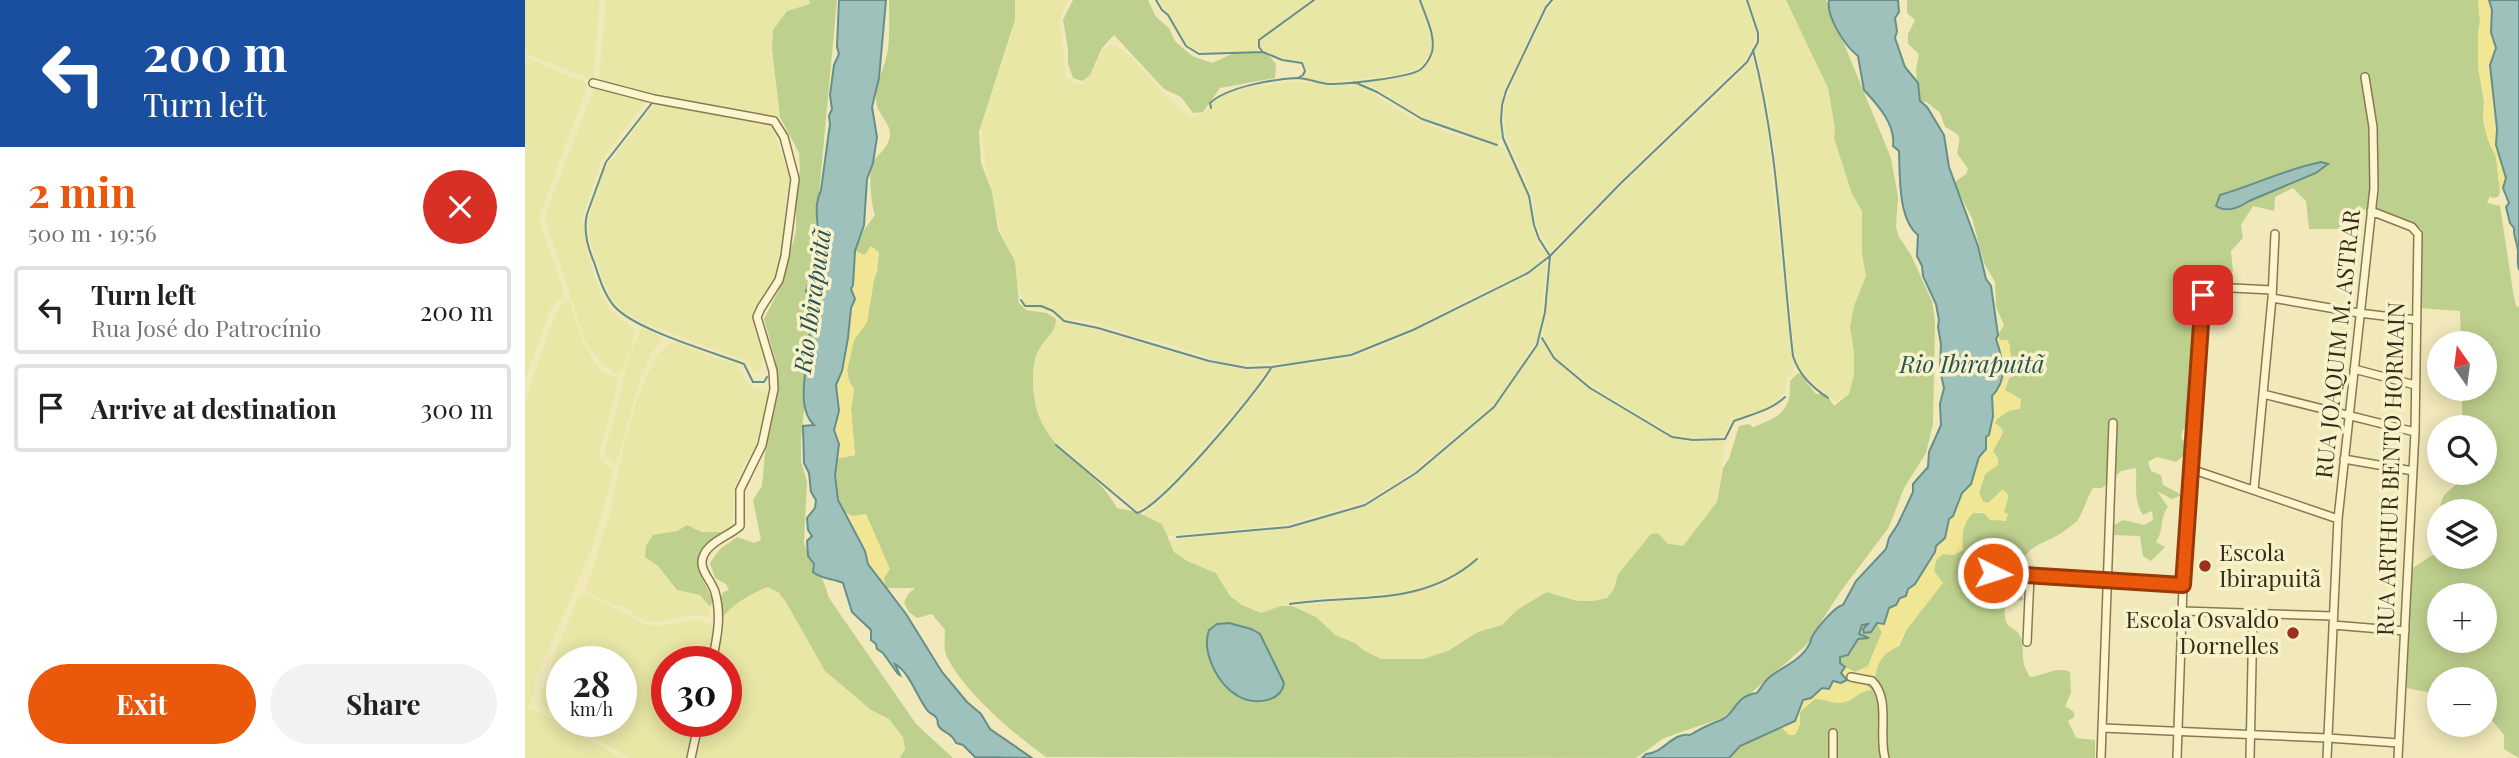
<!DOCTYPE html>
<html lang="en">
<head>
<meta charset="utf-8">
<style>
  :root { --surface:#fff; --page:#f2f2f2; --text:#202124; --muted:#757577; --line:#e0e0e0; --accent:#ea580c }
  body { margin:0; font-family:"Playfair Display",serif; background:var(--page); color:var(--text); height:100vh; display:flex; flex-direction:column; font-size:26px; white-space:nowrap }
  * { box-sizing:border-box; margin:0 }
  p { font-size:23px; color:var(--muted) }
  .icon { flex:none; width:38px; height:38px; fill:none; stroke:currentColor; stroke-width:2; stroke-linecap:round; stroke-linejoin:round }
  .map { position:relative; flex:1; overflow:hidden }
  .side { display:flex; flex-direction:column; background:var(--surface); width:525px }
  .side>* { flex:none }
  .hud { background:#1a4fa0; color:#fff; overflow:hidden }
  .needle { width:46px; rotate:346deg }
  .buttons { position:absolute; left:1902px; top:331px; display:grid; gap:14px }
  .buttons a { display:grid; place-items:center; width:70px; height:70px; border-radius:50%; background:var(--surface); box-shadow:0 4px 18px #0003; font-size:35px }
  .speed { position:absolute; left:21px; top:646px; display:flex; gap:14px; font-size:35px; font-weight:700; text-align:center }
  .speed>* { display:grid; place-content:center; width:91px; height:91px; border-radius:50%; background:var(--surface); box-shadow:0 4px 18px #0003; line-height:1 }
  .speed small { font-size:18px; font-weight:400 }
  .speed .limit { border:10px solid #d22; background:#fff; color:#111 }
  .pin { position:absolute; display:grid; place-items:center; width:60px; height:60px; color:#fff; margin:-30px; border-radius:14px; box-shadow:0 4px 10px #0006 }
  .me { position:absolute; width:77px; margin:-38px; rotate:94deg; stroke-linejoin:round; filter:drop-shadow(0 0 5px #0008) }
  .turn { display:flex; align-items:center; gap:24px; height:147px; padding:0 28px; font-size:32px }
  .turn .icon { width:91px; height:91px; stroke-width:2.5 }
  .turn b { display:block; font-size:49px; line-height:60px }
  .round { display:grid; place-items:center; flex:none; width:74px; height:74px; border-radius:37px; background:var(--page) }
  .summary { display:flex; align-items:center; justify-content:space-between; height:119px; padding:0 28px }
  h1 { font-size:42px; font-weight:700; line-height:52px; color:var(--accent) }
  .action { display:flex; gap:14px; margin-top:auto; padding:14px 28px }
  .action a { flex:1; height:80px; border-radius:42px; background:var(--accent); color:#fff; font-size:28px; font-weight:700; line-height:80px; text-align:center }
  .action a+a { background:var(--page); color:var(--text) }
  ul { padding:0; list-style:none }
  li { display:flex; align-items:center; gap:21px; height:88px; margin:0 14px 10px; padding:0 14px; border:4px solid var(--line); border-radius:7px }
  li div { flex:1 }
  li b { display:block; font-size:26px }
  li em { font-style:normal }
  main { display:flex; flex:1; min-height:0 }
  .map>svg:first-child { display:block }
</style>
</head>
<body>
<main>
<section class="side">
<div class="hud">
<div class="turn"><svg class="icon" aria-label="left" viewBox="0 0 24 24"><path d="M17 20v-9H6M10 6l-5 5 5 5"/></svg><div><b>200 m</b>Turn left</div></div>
</div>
<div class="summary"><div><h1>2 min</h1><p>500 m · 19:56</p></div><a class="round" style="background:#d93025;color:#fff"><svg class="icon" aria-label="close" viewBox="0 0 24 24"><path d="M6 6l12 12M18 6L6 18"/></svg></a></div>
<ul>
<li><svg class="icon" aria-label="left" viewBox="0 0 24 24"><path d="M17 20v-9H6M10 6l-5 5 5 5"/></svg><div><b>Turn left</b><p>Rua José do Patrocínio</p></div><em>200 m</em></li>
<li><svg class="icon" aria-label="arrive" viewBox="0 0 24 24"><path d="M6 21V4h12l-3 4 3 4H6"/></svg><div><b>Arrive at destination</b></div><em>300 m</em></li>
</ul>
<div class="action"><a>Exit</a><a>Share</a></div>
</section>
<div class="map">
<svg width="1994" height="758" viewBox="0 0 1994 758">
  <rect width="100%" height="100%" fill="#f1e9ba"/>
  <path fill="#e8e7a6" d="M0,0H75L68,80L0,53Z
    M81,0H284L285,4L248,30L247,49L255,117L137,98L135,92L125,96L74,80Z
    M490,0H544L536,15L535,23L541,77L544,81L553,85L566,74L578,49L585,45L594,47L605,56L651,106L665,117L680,113L692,97L701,93L726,87L771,81L803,85L829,84L843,90L880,114L922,133L979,148L993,171L1001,190L1013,245L1022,253L1021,259L1002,272L941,300L872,337L815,356L773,363L703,364L640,343L615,338L572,323L537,318L524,311L505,308L500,305L493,285L490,261L477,234L463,187L456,128L488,30Z
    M633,0H787L734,40L732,47L735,50L690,53L675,52L662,45L655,36L651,25Z
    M791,0H893L902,23L906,42L905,54L893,69L874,75L805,82L776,78L781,71L778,62L757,59L738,50L734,47L735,41Z
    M896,0H1024L1019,7L979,90L975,105L976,138L972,144L898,118L853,90L835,82L875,78L895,72L903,64L908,55L909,42Z
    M1030,0H1220L1231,33L1230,41L1220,60L1094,182L1025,252L1011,224L1007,195L981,137L979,121V105L992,72L1023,9Z
    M1224,0H1261L1303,88L1310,128L1309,138L1327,194L1337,211V254L1341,276L1329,306L1325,327L1329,351V375L1324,394L1311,402L1281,377L1273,365L1270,355L1250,155L1243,103L1230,49L1235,43V33Z
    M1227,56L1239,104L1269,371L1262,378L1260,392L1250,402L1237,410L1207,419L1198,437L1168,438L1148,435L1067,386L1030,357L1018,336L1027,257L1097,185L1183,104L1224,63Z
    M0,57L63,84L14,216L15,225L38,289L37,297L26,308L0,379Z
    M70,87L122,101L105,121L75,164L57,220L66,267L76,294L85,310L109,328L107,347L96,373L92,375L75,362L60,340L21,222L22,210Z
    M130,104L234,120L247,128L258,157L265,180L261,195L259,228L248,285L236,299L227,316L230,333L239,357L235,371L229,373L223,362L122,324L99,312L89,302L78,280L64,237L63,220L80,168Z
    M1022,261L1014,336L976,395L968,405L889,471L843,500L763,524L642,536L637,524L618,514L628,508L656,480L737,387L748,369L827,358L863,344L1004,275Z
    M42,300L46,304L56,338L68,360L76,370L94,379L75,452V457L88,472L68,545L14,671L8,678L10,688L3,709L16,713L95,758H0V401L24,332L33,310Z
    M531,319L539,323L572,330L684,363L722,370L743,369L734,384L653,476L625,504L612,510L521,433L510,402L508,376L510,356L517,343L525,336Z
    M117,328L133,335L136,339L125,356L115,379L92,461L89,464L79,457L80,449L90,415L102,363Z
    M1016,340L1028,359L1065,389L1146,438L1168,442L1200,440L1192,502L1157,547L1143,545L1126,534L1093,574L1089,589L1082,598L1068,601H1052L1032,594L992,610L977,625L953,632L923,651L898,659H856L838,650L830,643L810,635L790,617L767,606L882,594L916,586L936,574L953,558L935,572L915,583L882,592L790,599L765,603L737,613L726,610L705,596L691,573L662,561L649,552L644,540L764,528L845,504L892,474L970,408Z
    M151,341L179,354L211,364L224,385L229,389L241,391L243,398L231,446L219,465L210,486L208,519L205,526L196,532L183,533L162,525L152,531L128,536L121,546L124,561L133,566L152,590L176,595L183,607L185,617L168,615L137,621H122L113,617L99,607L92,606L66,594L60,587L68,571L77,536L84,519L98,449L112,400L120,380L134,353L144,344Z
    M242,587L253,592L261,602L300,671L346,710L364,719L378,737L380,749L375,758H167L175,721H201V662L190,661L197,618L205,607Z
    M59,592L122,625L134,626L172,619L191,627L184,661L142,662V721H170L162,758H106L40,721H96V662H37V719L16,704V697L31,651L52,600Z"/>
  <path fill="#bed08d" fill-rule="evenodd" d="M284,0H312L284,302L281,392L276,439V461L282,482L279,544L298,580L304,598L391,724L428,758H375L380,749L378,737L364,719L346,710L300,671L261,602L253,592L242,587C225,595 208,603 197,618L195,600L198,592L204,590L201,584L190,578L185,563L195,549L212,537L229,543L236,540L228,500L237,486L242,433L253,381L250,358L239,319L254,290L271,232V199L275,169L274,153L255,117L247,49L248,30L262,11L285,4Z
    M364,0H490V20L454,132L456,163L467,192L473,230L490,261L494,303L501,310L522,313L531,319C531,332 522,336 516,346C510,355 508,366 508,377C507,453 563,455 592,508L612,512L637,524L649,552L662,561L691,573L705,596L717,605L736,613L756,606H767L791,617L810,635L830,643L838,650L856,659H898L923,651L953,632L977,625L992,610L1022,592L1052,601H1068L1082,598L1089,589L1093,574L1126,534L1133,533L1143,544L1158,546L1192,502L1198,468L1204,459L1214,426L1224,424L1228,427C1254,417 1267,411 1265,381L1272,374L1277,373L1281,382L1291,394H1301L1309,406L1324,394L1329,375V351L1325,327L1329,306L1341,276L1337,254V211L1327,194L1309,138L1310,128L1303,88L1261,0H1301L1366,158L1373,197L1371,227L1374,237L1386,255L1407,301L1410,321L1408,424L1401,453L1379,488L1364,527L1316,591L1294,625L1291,635L1277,649L1197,718L1139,738L1111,758L521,757C488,733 440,693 422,657C418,648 420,639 420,630L407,614L392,618L384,612L379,603L383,594L390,588H360L359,578L327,516L319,512C311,495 309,478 311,459L330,455L326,409L329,389L324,381L322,370L329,340L342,322L348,281L352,272L354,252L340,255L330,251L338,231L350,215C346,204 343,172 348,162C354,153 364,147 365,135C366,123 352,114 351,101C350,84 361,65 363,49C365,33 364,16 364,0Z
    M548,0H623L631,17L644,28L650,41L667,56L687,63L711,52L742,53L751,64L750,78L695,88L678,112L668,113L656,97L639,89L589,35L577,48L565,75L557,81L548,78L543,64V49L538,20Z
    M1382,0H1953L1955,22L1953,32V67L1959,101L1958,121L1963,140L1971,157L1975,192L1973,197L1967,198L1965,196L1962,203L1975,206L1989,298L1991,306L1994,307V758L1979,749V735L1960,712V679H1914V706L1907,703L1905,698L1907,693L1882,688L1883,571L1914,551V556H1960V511H1941L1942,507L1939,503L1920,506L1915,505L1919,495L1934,482L1935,473L1960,472V427H1937V389L1960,388V343H1936L1935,311L1894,308L1897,229L1849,209L1824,210L1817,229H1784L1781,201L1768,188L1750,197L1749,211L1728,206L1716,225L1718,238L1706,251L1708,272L1674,271L1663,429H1658L1656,438L1663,446L1658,456L1651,462L1632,457L1623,462L1626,471L1636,475L1638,485L1657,495L1647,499L1632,491L1643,507C1634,518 1639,531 1631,542L1640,547L1626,561L1618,556L1615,536L1586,535L1589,525L1598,520L1619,525L1628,520L1627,511L1618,515C1608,499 1612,485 1611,468L1596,471L1577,488H1568C1563,495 1556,518 1551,522C1547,525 1542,529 1538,532C1522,543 1503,544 1496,564L1472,572L1468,580L1475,592L1496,595L1499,600L1484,602L1480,605C1477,634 1492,624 1496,638C1501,655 1493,657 1505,677C1519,676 1532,666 1545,672L1546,693L1540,706L1549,712V717L1543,721L1551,738L1570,740V758H1204L1215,746L1256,727L1262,730L1275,725V712L1290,698L1323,701L1340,690L1346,689L1336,681L1350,676L1354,662L1360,652L1374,646L1409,571L1411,560L1418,554L1429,555L1441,520L1448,513L1483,514L1478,513L1483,498L1482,493L1477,490L1463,503L1458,502L1454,493L1460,474L1473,459L1468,451L1473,427L1470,423L1472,419L1485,410L1484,394L1480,390L1489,363L1484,355L1485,345L1474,340L1473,335L1479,325L1471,307L1470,282L1459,263L1447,218L1431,187L1430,182L1441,174L1443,169L1432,153C1436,135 1437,136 1420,127L1415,113L1402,102H1397L1393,99L1391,69L1394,54L1383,44V34L1390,20L1382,13ZM1914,595H1960V640H1914Z
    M162,525L177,532H196V534C159,561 173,566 188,601L185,607L175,595L152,590L133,566L120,557L121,546L128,535L152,531Z
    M1340,623H1343V627L1352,623L1357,632L1343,666L1330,672L1315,664V657L1338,636L1334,632Z"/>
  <path fill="#f1e693" d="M1953,0H1964C1968,16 1964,32 1971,48L1967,57L1971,145L1981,178L1975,192L1971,157L1963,140L1958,121L1959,101L1953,67V32L1955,22Z
    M346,246L354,252L342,322L329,340L322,370L324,381L329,389L326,409L330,455L311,459L314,444L309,430L314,411L311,385L317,371L323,338L326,308L330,299L326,289L328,285L330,252L340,255Z
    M1473,335L1475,340H1483L1490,373L1482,380L1480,390L1496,399L1495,409C1485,410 1474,413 1470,423L1477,429L1478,433L1468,451L1473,459V465L1460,474L1454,493L1458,502L1463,503L1478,490C1486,496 1481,504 1479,512L1483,514L1481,521L1465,520L1458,512L1448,513C1437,524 1437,535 1438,550L1429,555L1418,554L1411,560L1409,571L1418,583L1376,637L1374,646C1359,653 1354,659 1350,676L1337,681L1341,687L1348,690C1334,690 1327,703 1314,703C1307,703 1298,699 1290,699L1275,712V725L1270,735H1264L1256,727L1270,721L1278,700C1295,696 1299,683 1321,679L1316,673L1320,667L1330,672L1343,666L1357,632L1352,623L1364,608L1390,584L1410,552C1412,539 1422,536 1424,519L1428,516L1437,493L1446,484L1454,457L1461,449V437L1464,435L1468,416L1467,396L1475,387L1471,338Z
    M319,512L327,516L341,514L365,569L359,578L360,588C344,564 333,538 319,512Z"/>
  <path fill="#9fc1bc" stroke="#668f8b" stroke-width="2" d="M314,0H361L354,78L347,107L352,137L348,163L342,179L339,225L330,251L328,285L326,289L330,299L326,308L323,338L317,371L311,385L314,411L309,430L314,444L310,475L313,500L340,551L343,564L381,614L417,672L442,702L456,714L465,729L507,758L450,757L438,745L431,743C427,733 421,734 415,728C410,722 415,723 411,717C408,714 404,713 402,710C391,695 385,673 370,664L375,675L373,674L358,653L352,649L351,644L346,640V630L327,612L318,583C307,578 298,580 288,572L289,564L283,556L282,541L287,536L283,530L282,518L290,508L291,500L286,492L284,473L279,463L278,426L289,425C273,409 280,382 281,361V358L286,357C281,335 290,311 281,291C288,272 291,254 292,234C294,217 288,208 296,190L305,124L304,116L307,109L305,95L309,65L314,54L312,47Z
    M1304,0H1373L1374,12L1370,18L1372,31L1370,38L1380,67L1393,83L1395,101L1402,107L1419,135L1424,167L1453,246L1461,279L1466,286L1473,335L1471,339C1478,360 1484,378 1467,396L1468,416L1464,435L1461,437V449L1454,457L1446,484L1437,493L1428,516L1424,519L1420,538L1411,546L1410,552L1390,584L1383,589L1381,596L1375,598L1371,605L1364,608L1359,624L1352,623L1346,632L1339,633L1338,629L1343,624L1337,625L1334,634L1344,638L1333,639L1323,655L1315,657V663L1320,667L1316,673L1322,680L1316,683L1308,681L1304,689L1297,688L1286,698L1278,700L1270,721L1215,746L1204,758H1117L1121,754C1138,754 1147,732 1165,735C1175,729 1185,724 1196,720C1212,713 1209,696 1232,693C1236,688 1240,680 1246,676C1259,666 1275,661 1284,645C1286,642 1286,638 1288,635C1293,627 1310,606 1318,605L1331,581L1361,549L1364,538L1373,524L1388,492V484L1403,467L1404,452L1416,425L1415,404L1419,388L1415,370L1416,344L1413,327L1414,320L1411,304L1398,276L1397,266L1392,256L1393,235C1373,219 1375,176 1374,151L1368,146C1371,125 1353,105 1339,90L1333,56C1320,46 1301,17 1304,0Z
    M1964,0H1994V270C1992,262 1993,259 1993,252C1993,243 1988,237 1989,228L1985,223L1981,207L1984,203L1978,188L1981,178L1971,145L1972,129L1965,65L1971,48L1966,32L1967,10Z
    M1796,162L1803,164L1791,173L1724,201C1714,208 1702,213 1691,206L1695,195C1729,185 1761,169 1796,162Z
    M704,623L726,629L735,634L759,683C756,703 728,705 713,696C693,685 676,652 684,630L692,624Z"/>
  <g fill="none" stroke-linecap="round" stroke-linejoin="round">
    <path stroke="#668f8b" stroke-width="2" d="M631,0L637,10L643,15L661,46L674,54L738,52L757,60L777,63L780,71L778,75L773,78
      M1228,50C1254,150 1256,254 1268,356C1274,375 1287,387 1303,398
      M737,51L734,47V40L789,0
      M829,82L852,92L897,119L972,145
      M127,103L81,162L62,214C58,230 63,248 69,262C74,277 79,295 90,307C111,330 187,352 219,364L228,382H239L242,377
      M686,108L685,103C702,87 749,79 772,78C782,78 793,83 804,84C821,84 882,78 895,70C900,66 905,58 907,52C911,35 900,16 895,0
      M496,300L500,306H516L528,311L539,321L573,328L684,361L722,368L747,367L826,355L888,330L1003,273L1025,256L1095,184L1222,62L1233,42V33L1222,0
      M1017,338L1029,358L1065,388L1147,437L1168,440L1200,439L1209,421C1227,414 1245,411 1260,397
      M531,445L612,513C636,507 731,394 746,368
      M652,537L764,527L840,505L891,473L969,407L1012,345L1020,312L1025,256L1014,239L1009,225L1004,196L978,138L976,121L977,105L981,91L1021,7L1027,0
      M765,604C832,594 898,607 952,559"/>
    <defs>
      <path id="street" d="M68,83L129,99L249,121L259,137L270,179L260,256L254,280L236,308L232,317L248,371L249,389L237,445L215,490V526C204,536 183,542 178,557C173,569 187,581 190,592C197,616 192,638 187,662
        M1846,211L1887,227L1893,234L1890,432L1873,758
        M1747,298L1834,313L1892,320
        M1829,369L1890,385
        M1738,394L1890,432
        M1819,459L1888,471
        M1666,469L1813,519
        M1729,490L1747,298L1750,234
        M1468,573L1658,585
        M1658,611L1808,616
        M1808,625L1880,631
        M1502,642L1505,576
        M1326,677L1347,681C1366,699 1353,734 1360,758
        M1578,728L1803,738L1874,743
        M166,758L174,721
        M1308,758V733
        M1576,758L1588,423
        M1652,758L1658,585L1678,295L1687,287L1747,290
        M1725,758L1728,614
        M1802,758L1813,519L1849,188L1848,127L1840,77"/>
    </defs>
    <use href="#street" stroke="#897853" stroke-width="10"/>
    <use href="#street" stroke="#fcf5cd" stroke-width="7"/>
  </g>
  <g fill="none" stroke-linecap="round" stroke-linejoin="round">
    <defs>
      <path id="route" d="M1468,573L1658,585L1678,295"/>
    </defs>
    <use href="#route" stroke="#983908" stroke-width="18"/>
    <use href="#route" stroke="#ea580c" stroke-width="12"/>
  </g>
  <g fill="#9d301e" stroke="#f8f2ca" stroke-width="2.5">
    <circle cx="1680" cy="566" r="7"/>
    <circle cx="1768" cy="633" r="7"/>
  </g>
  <g text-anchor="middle" stroke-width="7" stroke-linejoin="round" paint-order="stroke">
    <g font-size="23" fill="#372c19" stroke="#f8f2ca">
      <text transform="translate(1813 344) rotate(-84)" y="8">RUA JOAQUIM M. ASTRAR</text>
      <text transform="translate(1866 469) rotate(-88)" y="8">RUA ARTHUR BENTO HORMAIN</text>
    </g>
    <g font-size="23" fill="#372c19" stroke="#f8f2ca" text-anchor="start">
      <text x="1694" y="561">Escola<tspan x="1694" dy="26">Ibirapuitã</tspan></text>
      <text x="1754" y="628" text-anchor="end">Escola Osvaldo<tspan x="1754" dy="26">Dornelles</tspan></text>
    </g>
    <g font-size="24" font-style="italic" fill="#275458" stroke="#f8f2ca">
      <text transform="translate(288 301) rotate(-82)" y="8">Rio Ibirapuitã</text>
      <text x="1447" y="373">Rio Ibirapuitã</text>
    </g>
  </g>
</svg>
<div class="buttons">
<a><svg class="needle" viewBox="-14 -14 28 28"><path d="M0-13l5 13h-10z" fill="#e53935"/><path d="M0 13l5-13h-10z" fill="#757577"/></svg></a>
<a><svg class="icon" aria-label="search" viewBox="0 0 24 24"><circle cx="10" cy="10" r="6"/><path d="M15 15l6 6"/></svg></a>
<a><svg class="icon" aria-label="layers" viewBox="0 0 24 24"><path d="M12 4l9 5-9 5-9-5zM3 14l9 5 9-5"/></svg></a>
<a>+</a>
<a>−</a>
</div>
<div class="speed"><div>28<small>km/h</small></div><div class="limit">30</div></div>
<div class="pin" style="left:1678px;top:295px;background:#d93025"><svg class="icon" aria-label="arrive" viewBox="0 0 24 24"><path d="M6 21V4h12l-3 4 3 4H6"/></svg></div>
<svg class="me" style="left:1468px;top:573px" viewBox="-20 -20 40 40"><circle r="17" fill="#ea580c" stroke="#fff" stroke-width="3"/><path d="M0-11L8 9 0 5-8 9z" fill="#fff"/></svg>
</div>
</main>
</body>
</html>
